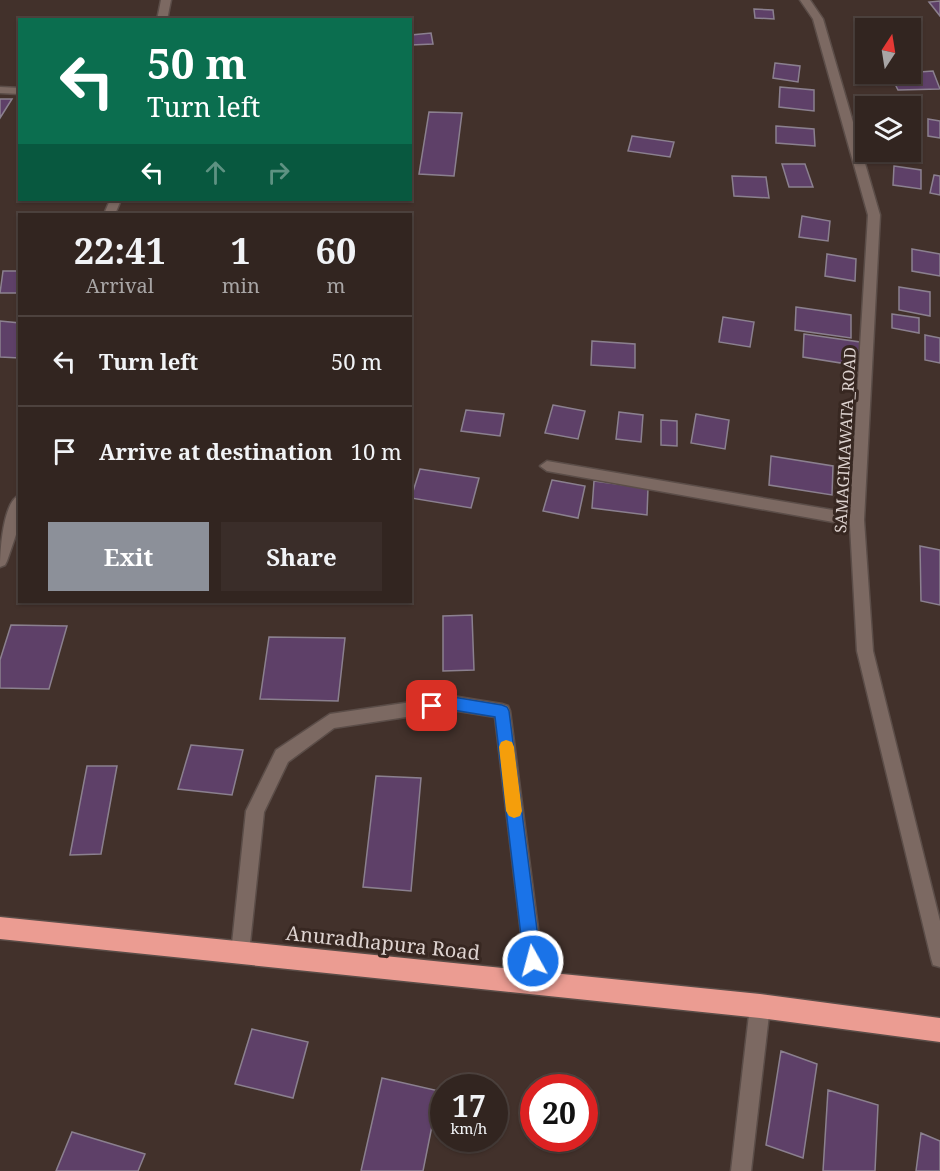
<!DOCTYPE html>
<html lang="en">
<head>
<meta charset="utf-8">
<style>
  :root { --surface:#322520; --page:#3a2d29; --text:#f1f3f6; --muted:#a8a5a5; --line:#4d423e; --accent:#8c9099 }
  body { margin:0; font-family:"Noto Serif",serif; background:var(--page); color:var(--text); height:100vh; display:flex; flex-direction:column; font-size:22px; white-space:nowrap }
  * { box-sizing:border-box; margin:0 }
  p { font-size:20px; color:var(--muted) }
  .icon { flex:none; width:33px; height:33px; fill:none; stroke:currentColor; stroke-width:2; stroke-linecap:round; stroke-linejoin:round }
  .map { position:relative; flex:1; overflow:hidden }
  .sheet { position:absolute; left:18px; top:213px; width:394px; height:390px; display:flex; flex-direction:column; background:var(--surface); border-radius:0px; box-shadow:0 2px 4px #0004,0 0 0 2px var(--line) }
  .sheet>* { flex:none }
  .guide { position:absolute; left:18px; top:18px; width:394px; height:183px; border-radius:0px; box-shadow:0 2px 4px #0004,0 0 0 2px var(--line); background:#0b6e4f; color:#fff; overflow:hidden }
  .needle { width:39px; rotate:12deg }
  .fabs { position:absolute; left:855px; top:18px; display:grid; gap:12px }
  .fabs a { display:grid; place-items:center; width:66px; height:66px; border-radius:0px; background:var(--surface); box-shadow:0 2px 4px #0004,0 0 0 2px var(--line); font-size:30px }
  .speed { position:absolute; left:430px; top:1074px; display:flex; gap:12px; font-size:30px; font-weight:700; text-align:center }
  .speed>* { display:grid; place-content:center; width:78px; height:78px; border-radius:50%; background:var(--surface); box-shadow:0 2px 4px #0004,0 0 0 2px var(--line); line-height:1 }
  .speed small { font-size:15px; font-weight:400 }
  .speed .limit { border:9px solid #d22; background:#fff; color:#111 }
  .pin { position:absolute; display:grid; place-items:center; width:51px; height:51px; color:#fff; margin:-26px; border-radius:12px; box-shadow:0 3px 9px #0006 }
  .me { position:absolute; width:66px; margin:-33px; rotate:353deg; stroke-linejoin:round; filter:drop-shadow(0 0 4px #0008) }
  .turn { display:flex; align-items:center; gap:21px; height:126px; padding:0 30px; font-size:27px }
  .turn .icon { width:78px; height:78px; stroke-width:2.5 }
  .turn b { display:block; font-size:42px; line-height:51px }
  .lanes { display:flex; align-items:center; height:57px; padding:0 30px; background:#0003; justify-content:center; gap:30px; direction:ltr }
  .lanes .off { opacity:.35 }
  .eta { display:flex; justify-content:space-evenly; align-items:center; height:102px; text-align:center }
  .eta b { font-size:36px; font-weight:700; line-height:42px }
  .action { display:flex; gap:12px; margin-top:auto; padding:12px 30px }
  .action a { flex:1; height:69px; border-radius:0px; background:var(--accent); color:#fff; font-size:24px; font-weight:700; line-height:69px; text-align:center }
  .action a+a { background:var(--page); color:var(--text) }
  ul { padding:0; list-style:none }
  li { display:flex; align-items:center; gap:18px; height:90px; padding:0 30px; border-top:2px solid var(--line) }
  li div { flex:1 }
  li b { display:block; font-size:22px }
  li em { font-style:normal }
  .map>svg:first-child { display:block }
</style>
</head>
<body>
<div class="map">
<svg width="940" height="1171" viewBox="0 0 940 1171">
  <rect width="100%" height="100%" fill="#42312b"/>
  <path fill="#5e4068" stroke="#8b808f" stroke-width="1.5" d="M940,1V16L929,2Z
    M754,9L773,10L774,19L755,18Z
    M431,33L433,44L411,45V35Z
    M775,63L800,66L798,82L773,78Z
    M933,71L940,89L898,90L890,74Z
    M780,87L814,90V111L779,107Z
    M0,99H12L0,118Z
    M429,112L462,113L454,176L419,174Z
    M928,119L940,121V138L928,136Z
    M776,126L814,129L815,146L776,143Z
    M632,136L674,142L670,157L628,151Z
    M782,164H805L813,187H789Z
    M894,166L921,170V189L893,185Z
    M934,175L940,176V195L930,193Z
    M732,176L766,177L769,198L734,196Z
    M802,216L830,221L828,241L799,237Z
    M912,249L940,254V276L912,271Z
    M827,254L856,259L855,281L825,276Z
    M3,271H20V293H0Z
    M899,287L930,292V316L899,310Z
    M796,307L851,315V338L795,330Z
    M892,314L919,318V333L892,328Z
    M723,317L754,322L750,347L719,342Z
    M0,321L20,323V358L0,357Z
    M804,334L860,342V366L803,357Z
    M925,335L940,338V363L925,360Z
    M592,341L635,344V368L591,365Z
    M553,405L585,411L578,439L545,433Z
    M466,410L504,414L500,436L461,431Z
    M619,412L643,415L641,442L616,439Z
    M696,414L729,420L725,449L691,443Z
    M661,420L677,421V446L661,445Z
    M771,456L833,466L832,495L769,485Z
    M420,469L479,478L471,508L411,498Z
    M552,480L585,486L578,518L543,511Z
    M594,481L648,488L647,515L592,508Z
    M920,546L940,550V605L921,601Z
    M472,615L474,670L443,671V616Z
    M11,625L67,626L49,689L0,688V660Z
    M269,637L345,638L338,701L260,699Z
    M191,745L243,750L232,795L178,789Z
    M87,766H117L101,854L70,855Z
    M376,776L421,778L411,891L363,887Z
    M252,1029L308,1042L293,1098L235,1084Z
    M781,1051L817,1064L803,1158L766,1145Z
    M382,1078L439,1091L423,1171H361Z
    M828,1090L878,1105L875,1171H823Z
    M72,1132L145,1154L138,1171H56Z
    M921,1133L940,1141V1171H916Z"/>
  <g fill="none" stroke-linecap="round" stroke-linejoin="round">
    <defs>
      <path id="lane" d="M452,696L502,704L508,706L510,711L545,983L543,990L536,992L529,990L527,983L495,717L452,710L334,728L288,762L264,812L249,953L247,960L240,962L233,960L231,953L246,811L276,750L330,714Z"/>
      <path id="street" d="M161,0H171L167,20H157Z
        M800,0H810L823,19L880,215L864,520L873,651L940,921V967L933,965L931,958L857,651L850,525L547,471L540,466L547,461L850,513L868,215L813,19Z
        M0,87L20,88V94L0,93Z
        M110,200H121L115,214H104Z
        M20,495V523L7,561L5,565L0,567C0,552 3,500 20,495Z"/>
      <path id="secondary" d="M760,996L767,999L770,1006L751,1171H731L750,1006L753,999Z"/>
      <path id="highway" d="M0,917L760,994L940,1018V1042L760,1018L0,939Z"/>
    </defs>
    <use href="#lane" stroke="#5b4d48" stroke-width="3"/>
    <use href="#street" stroke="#5b4d48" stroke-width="3"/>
    <use href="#secondary" stroke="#5b4d48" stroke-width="3"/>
    <use href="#highway" stroke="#5b4d48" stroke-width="3"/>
    <use href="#lane" fill="#7c6962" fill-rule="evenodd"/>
    <use href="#street" fill="#7c6962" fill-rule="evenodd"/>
    <use href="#secondary" fill="#7c6962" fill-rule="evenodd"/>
    <use href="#highway" fill="#eb9c92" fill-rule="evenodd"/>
  </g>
  <path fill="#1a73e8" stroke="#114b97" stroke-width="1.5" d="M453,697L502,705L507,707L509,711L541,961L539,967L533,969L527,967L524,961L495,717L453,710L432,713L427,711L425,706L427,701Z"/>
  <path fill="#f59e0b" d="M506,740L512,742L514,747L522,811L520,816L514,818L509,816L506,811L499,747L501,742Z"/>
  <g text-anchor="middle" stroke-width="6" stroke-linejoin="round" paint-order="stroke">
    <g font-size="16" fill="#ded3d0" stroke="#372721">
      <text transform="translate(845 440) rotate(-87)" y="6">SAMAGIMAWATA_ROAD</text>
    </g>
    <g font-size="20" fill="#ded3d0" stroke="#372721">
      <text transform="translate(383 943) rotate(6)" y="7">Anuradhapura Road</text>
    </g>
  </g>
</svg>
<div class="fabs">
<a><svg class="needle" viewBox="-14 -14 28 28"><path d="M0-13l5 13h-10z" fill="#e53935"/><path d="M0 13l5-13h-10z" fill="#a8a5a5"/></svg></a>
<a><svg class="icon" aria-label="layers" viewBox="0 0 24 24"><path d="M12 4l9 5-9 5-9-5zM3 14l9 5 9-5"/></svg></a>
</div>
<div class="speed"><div>17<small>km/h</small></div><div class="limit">20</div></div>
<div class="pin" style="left:432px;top:706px;background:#d93025"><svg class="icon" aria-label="arrive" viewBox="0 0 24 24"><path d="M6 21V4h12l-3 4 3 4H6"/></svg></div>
<svg class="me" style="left:533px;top:961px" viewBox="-20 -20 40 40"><circle r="17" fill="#1a73e8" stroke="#fff" stroke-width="3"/><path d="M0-11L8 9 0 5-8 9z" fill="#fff"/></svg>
<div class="guide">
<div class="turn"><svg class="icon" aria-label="left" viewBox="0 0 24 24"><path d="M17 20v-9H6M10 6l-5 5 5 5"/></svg><div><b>50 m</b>Turn left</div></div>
<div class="lanes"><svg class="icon" aria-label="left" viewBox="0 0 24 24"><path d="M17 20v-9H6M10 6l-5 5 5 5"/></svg><svg class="icon off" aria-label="ahead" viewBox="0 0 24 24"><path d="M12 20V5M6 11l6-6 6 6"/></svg><svg class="icon off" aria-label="right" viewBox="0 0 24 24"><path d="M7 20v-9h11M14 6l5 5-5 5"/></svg></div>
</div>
<section class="sheet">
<div class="eta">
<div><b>22:41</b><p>Arrival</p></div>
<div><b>1</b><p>min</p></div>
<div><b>60</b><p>m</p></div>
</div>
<ul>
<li><svg class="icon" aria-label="left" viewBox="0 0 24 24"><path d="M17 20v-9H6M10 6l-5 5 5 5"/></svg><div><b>Turn left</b></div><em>50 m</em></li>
<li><svg class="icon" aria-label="arrive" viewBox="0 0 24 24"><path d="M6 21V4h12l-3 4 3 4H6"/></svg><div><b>Arrive at destination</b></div><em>10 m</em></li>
</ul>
<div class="action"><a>Exit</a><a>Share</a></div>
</section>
</div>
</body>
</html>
